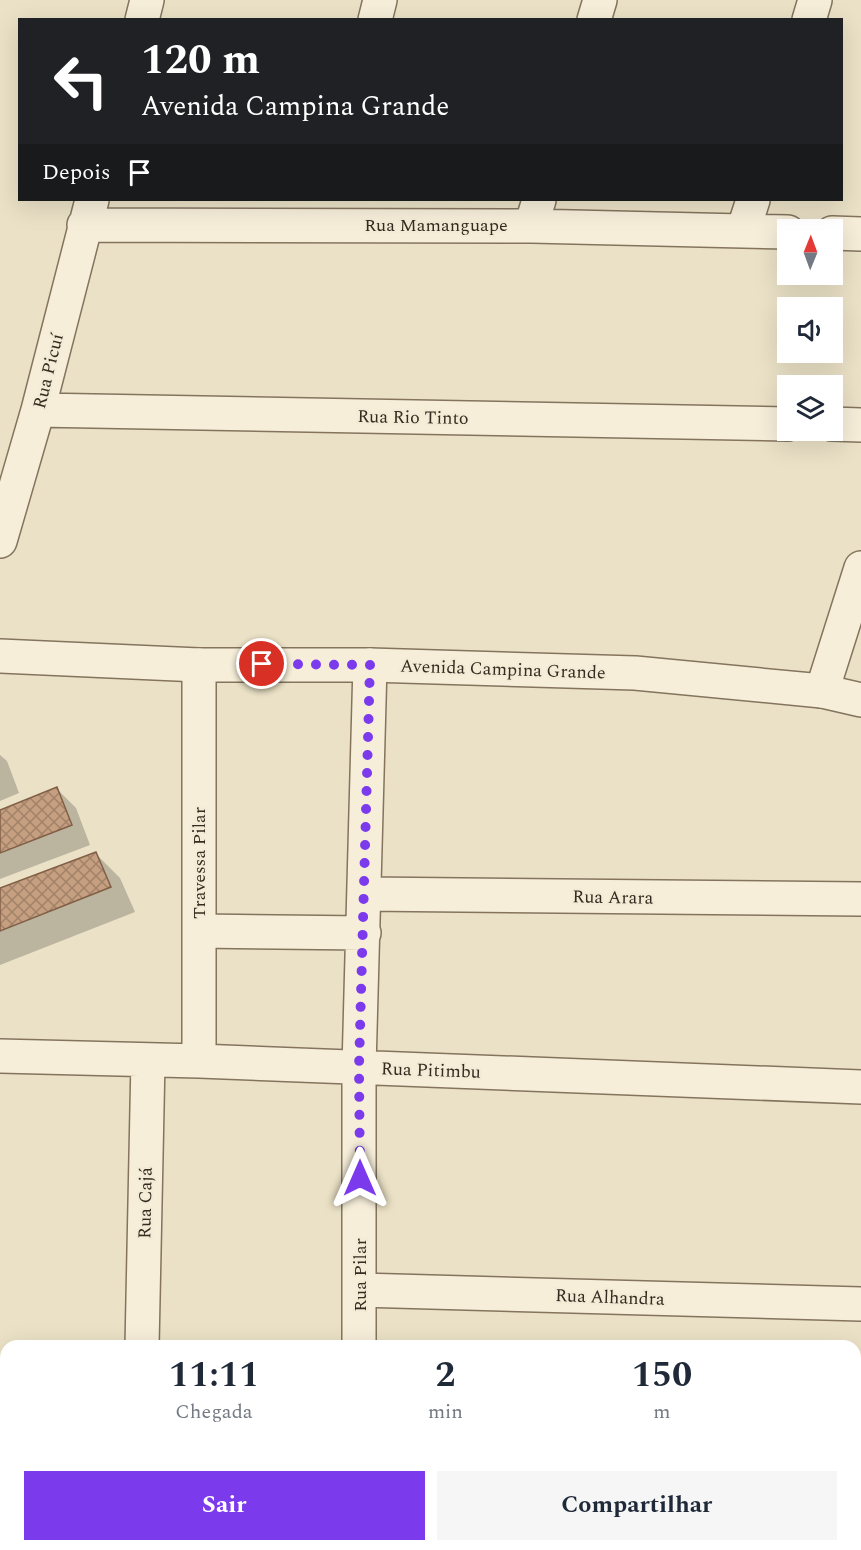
<!DOCTYPE html>
<html lang="pt">
<head>
<meta charset="utf-8">
<style>
  :root { --surface:#fff; --page:#f6f6f7; --text:#1f2937; --muted:#747a83; --accent:#7c3aed }
  body { margin:0; font-family:Spectral,serif; background:var(--page); color:var(--text); height:100vh; display:flex; flex-direction:column; font-size:22px; white-space:nowrap }
  * { box-sizing:border-box; margin:0 }
  p { font-size:20px; color:var(--muted) }
  .icon { flex:none; width:33px; height:33px; fill:none; stroke:currentColor; stroke-width:2; stroke-linecap:round; stroke-linejoin:round }
  .map { position:relative; flex:1; overflow:hidden }
  .side { position:absolute; left:0px; top:1340px; width:861px; height:212px; display:flex; flex-direction:column; background:var(--surface); border-radius:18px 18px 0 0; box-shadow:0 6px 24px #0002 }
  .side>* { flex:none }
  .hud { position:absolute; left:18px; top:18px; width:825px; height:183px; border-radius:0px; box-shadow:0 6px 24px #0002; background:#202124; color:#fff; overflow:hidden }
  .needle { width:39px; rotate:1deg }
  .controls { position:absolute; left:777px; top:219px; display:grid; gap:12px }
  .controls a { display:grid; place-items:center; width:66px; height:66px; border-radius:0px; background:var(--surface); box-shadow:0 6px 24px #0002; font-size:30px }
  .pin { position:absolute; display:grid; place-items:center; width:51px; height:51px; color:#fff; margin:-26px; border:3px solid #fff; border-radius:50%; box-shadow:0 2px 6px #0007 }
  .me { position:absolute; width:66px; margin:-33px; rotate:0deg; stroke-linejoin:round; filter:drop-shadow(0 0 4px #0008) }
  .turn { display:flex; align-items:center; gap:21px; height:126px; padding:0 24px; font-size:27px }
  .turn .icon { width:78px; height:78px; stroke-width:2.5 }
  .turn b { display:block; font-size:42px; line-height:51px }
  .then { display:flex; align-items:center; height:57px; padding:0 24px; background:#0003; gap:12px; font-size:22px }
  .eta { display:flex; justify-content:space-evenly; align-items:center; height:102px; text-align:center }
  .eta b { font-size:36px; font-weight:700; line-height:42px }
  .action { display:flex; gap:12px; margin-top:auto; padding:12px 24px }
  .action a { flex:1; height:69px; border-radius:0px; background:var(--accent); color:#fff; font-size:24px; font-weight:700; line-height:69px; text-align:center }
  .action a+a { background:var(--page); color:var(--text) }
  .map>svg:first-child { display:block }
</style>
</head>
<body>
<div class="map">
<svg width="861" height="1550" viewBox="0 0 861 1550">
  <defs>
    <pattern id="building-cross-hatch" width="8" height="8" patternUnits="userSpaceOnUse" patternTransform="scale(1.5)"><rect width="8" height="8" fill="#c59f80"/><path d="M0 0l8 8M0 8l8-8" fill="none" stroke="#a18268"/></pattern>
  </defs>
  <rect width="100%" height="100%" fill="#eae1c6"/>
  <path fill="#0003" d="M0,755L7,761L19,793L0,801Z
    M57,789L76,808L90,845L0,879V811Z
    M95,853L120,878L135,912L0,965V890Z"/>
  <path fill="url(#building-cross-hatch)" stroke="#815f46" stroke-width="1.5" d="M57,787L72,825L0,853V810Z
    M96,852L111,887L0,931V888Z"/>
  <g fill="none" stroke-linecap="round" stroke-linejoin="round">
    <defs>
      <path id="minor" d="M142,20L147,0
        M375,20L380,0
        M594,20L600,0
        M809,20L815,0
        M84,225L531,226L788,232
        M531,226L539,200
        M743,231L753,200
        M832,233L861,234
        M38,410L788,424
        M832,424L861,425
        M0,541L38,410L92,200
        M822,691L861,568
        M366,894L861,899
        M199,931L364,933
        M0,1056L199,1061L861,1087
        M199,1061V665
        M360,1290L861,1304
        M142,1346L148,1060
        M359,1346V1067L370,665
        M855,1513H861
        M358,1545V1550
        M138,1550V1545"/>
      <path id="tertiary" d="M0,656L199,665H370L635,673L822,691L861,700"/>
    </defs>
    <use href="#minor" stroke="#84745e" stroke-width="36"/>
    <use href="#tertiary" stroke="#84745e" stroke-width="36"/>
    <use href="#minor" stroke="#f6eed9" stroke-width="33"/>
    <use href="#tertiary" stroke="#f6eed9" stroke-width="33"/>
  </g>
  <g fill="none" stroke-linecap="round" stroke-linejoin="round">
    <path stroke="#7c3aed" stroke-width="10" stroke-dasharray="0 18" d="M262,664L370,665L359,1067L360,1178"/>
  </g>
  <g text-anchor="middle" stroke-width="4.5" stroke-linejoin="round" paint-order="stroke">
    <g font-size="18" fill="#362b20" stroke="#f2ebd5">
      <text x="436" y="231">Rua Mamanguape</text>
      <text transform="translate(48 371) rotate(-76)" y="6">Rua Picuí</text>
      <text transform="translate(413 417) rotate(1)" y="6">Rua Rio Tinto</text>
      <text transform="translate(503 669) rotate(2)" y="6">Avenida Campina Grande</text>
      <text transform="translate(199 863) rotate(-90)" y="6">Travessa Pilar</text>
      <text transform="translate(613 897) rotate(1)" y="6">Rua Arara</text>
      <text transform="translate(431 1070) rotate(2)" y="6">Rua Pitimbu</text>
      <text transform="translate(145 1203) rotate(-89)" y="6">Rua Cajá</text>
      <text transform="translate(360 1275) rotate(-90)" y="6">Rua Pilar</text>
      <text transform="translate(610 1297) rotate(2)" y="6">Rua Alhandra</text>
    </g>
  </g>
</svg>
<div class="controls">
<a><svg class="needle" viewBox="-14 -14 28 28"><path d="M0-13l5 13h-10z" fill="#e53935"/><path d="M0 13l5-13h-10z" fill="#747a83"/></svg></a>
<a><svg class="icon" aria-label="sound" viewBox="0 0 24 24"><path d="M4 9h4l5-4v14l-5-4H4zM17 9q2 3 0 6"/></svg></a>
<a><svg class="icon" aria-label="layers" viewBox="0 0 24 24"><path d="M12 4l9 5-9 5-9-5zM3 14l9 5 9-5"/></svg></a>
</div>
<div class="pin" style="left:262px;top:664px;background:#d93025"><svg class="icon" aria-label="arrive" viewBox="0 0 24 24"><path d="M6 21V4h12l-3 4 3 4H6"/></svg></div>
<svg class="me" style="left:360px;top:1178px" viewBox="-20 -20 40 40"><path d="M0-17L14 15 0 8-14 15z" fill="#7c3aed" stroke="#fff" stroke-width="4"/></svg>
<div class="hud">
<div class="turn"><svg class="icon" aria-label="left" viewBox="0 0 24 24"><path d="M17 20v-9H6M10 6l-5 5 5 5"/></svg><div><b>120 m</b>Avenida Campina Grande</div></div>
<div class="then">Depois<svg class="icon" aria-label="arrive" viewBox="0 0 24 24"><path d="M6 21V4h12l-3 4 3 4H6"/></svg></div>
</div>
<section class="side">
<div class="eta">
<div><b>11:11</b><p>Chegada</p></div>
<div><b>2</b><p>min</p></div>
<div><b>150</b><p>m</p></div>
</div>
<div class="action"><a>Sair</a><a>Compartilhar</a></div>
</section>
</div>
</body>
</html>
